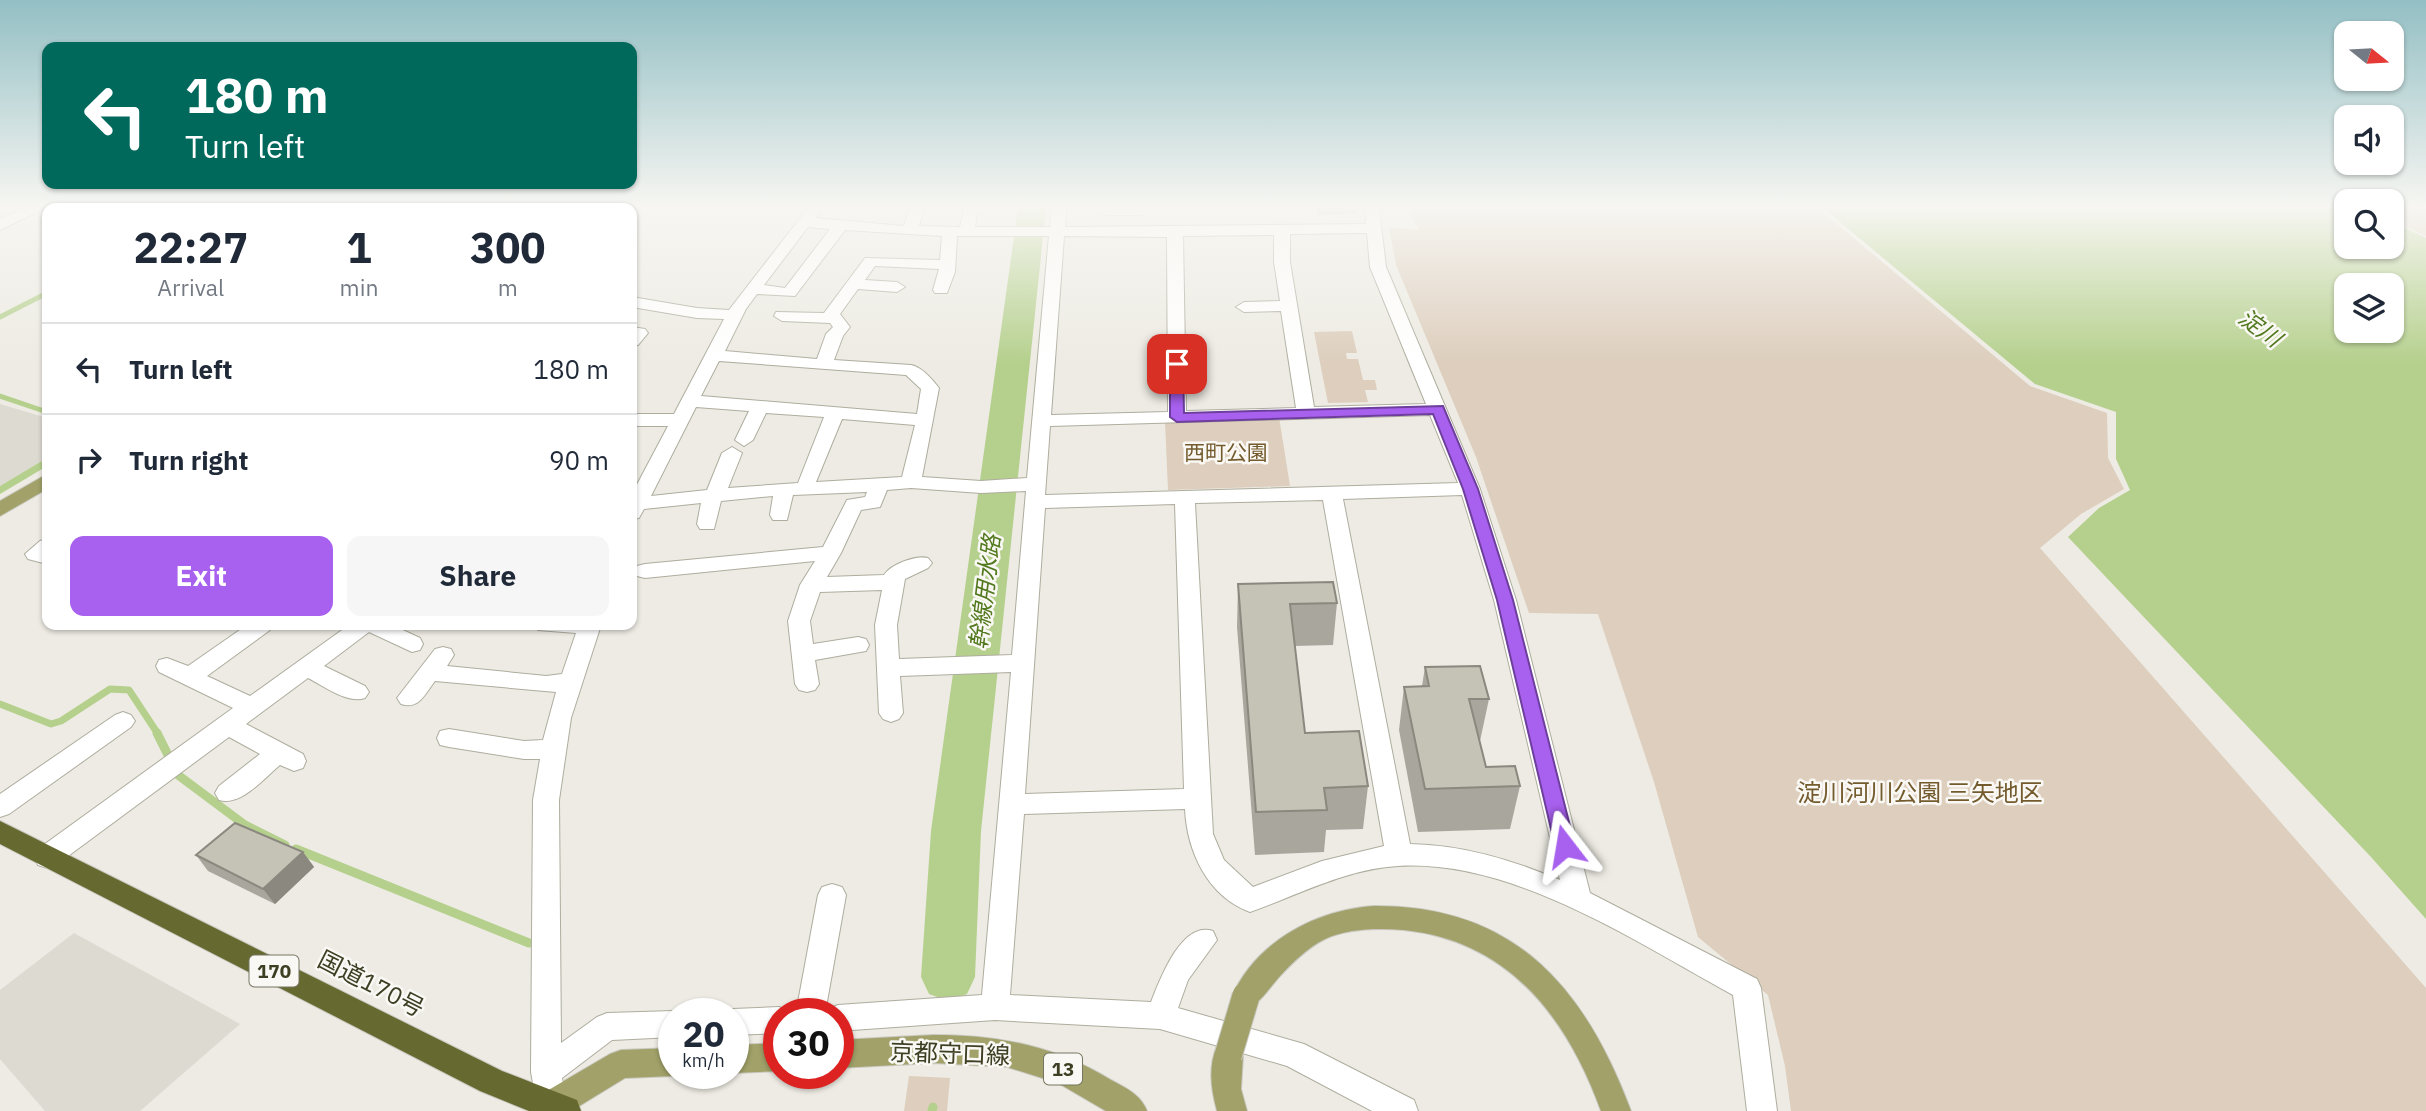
<!DOCTYPE html>
<html lang="en">
<head>
<meta charset="utf-8">
<style>
  :root { --surface:#fff; --page:#f6f6f7; --text:#1f2937; --muted:#747a83; --line:#e0e1e3; --accent:#a860ef }
  body { margin:0; font-family:"IBM Plex Sans","Noto Sans JP",sans-serif; background:var(--page); color:var(--text); height:100vh; display:flex; flex-direction:column; font-size:26px; white-space:nowrap }
  * { box-sizing:border-box; margin:0 }
  p { font-size:23px; color:var(--muted) }
  .icon { flex:none; width:38px; height:38px; fill:none; stroke:currentColor; stroke-width:2; stroke-linecap:round; stroke-linejoin:round }
  .map { position:relative; flex:1; overflow:hidden }
  .sheet { position:absolute; left:42px; top:203px; width:595px; height:427px; display:flex; flex-direction:column; background:var(--surface); border-radius:14px; box-shadow:0 2px 5px #0004 }
  .sheet>* { flex:none }
  .hud { position:absolute; left:42px; top:42px; width:595px; height:147px; border-radius:14px; box-shadow:0 2px 5px #0004; background:#00695c; color:#fff; overflow:hidden }
  .needle { width:46px; rotate:108deg }
  .buttons { position:absolute; left:2334px; top:21px; display:grid; gap:14px }
  .buttons a { display:grid; place-items:center; width:70px; height:70px; border-radius:14px; background:var(--surface); box-shadow:0 2px 5px #0004; font-size:35px }
  .speed { position:absolute; left:658px; top:998px; display:flex; gap:14px; font-size:35px; font-weight:700; text-align:center }
  .speed>* { display:grid; place-content:center; width:91px; height:91px; border-radius:50%; background:var(--surface); box-shadow:0 2px 5px #0004; line-height:1 }
  .speed small { font-size:18px; font-weight:400 }
  .speed .limit { border:10px solid #d22; background:#fff; color:#111 }
  .pin { position:absolute; display:grid; place-items:center; width:60px; height:60px; color:#fff; margin:-30px; border-radius:14px; box-shadow:0 4px 10px #0006 }
  .me { position:absolute; width:77px; margin:-38px; rotate:346deg; stroke-linejoin:round; filter:drop-shadow(0 0 5px #0008) }
  .turn { display:flex; align-items:center; gap:24px; height:147px; padding:0 28px; font-size:32px }
  .turn .icon { width:91px; height:91px; stroke-width:2.5 }
  .turn b { display:block; font-size:49px; line-height:60px }
  .eta { display:flex; justify-content:space-evenly; align-items:center; height:119px; text-align:center }
  .eta b { font-size:42px; font-weight:700; line-height:49px }
  .cta { display:flex; gap:14px; margin-top:auto; padding:14px 28px }
  .cta a { flex:1; height:80px; border-radius:14px; background:var(--accent); color:#fff; font-size:28px; font-weight:700; line-height:80px; text-align:center }
  .cta a+a { background:var(--page); color:var(--text) }
  ul { padding:0; list-style:none }
  li { display:flex; align-items:center; gap:21px; height:91px; padding:0 28px; border-top:2px solid var(--line) }
  li div { flex:1 }
  li b { display:block; font-size:26px }
  li em { font-style:normal }
  .map>svg:first-child { display:block }
</style>
</head>
<body>
<div class="map">
<svg width="2426" height="1111" viewBox="0 0 2426 1111">
  <rect width="100%" height="100%" fill="#edebe3"/>
  <path fill="#dddad2" d="M0,404L47,418V458L0,486Z
    M74,933L240,1024L140,1111H45L0,1059V990Z"/>
  <path fill="#ddcebd" d="M1406,208H1818L2030,386L2107,413L2108,458L2124,489L2081,514L2040,548L2426,988V1111H1791L1785,1066L1768,995L1698,937L1654,782L1598,614L1529,613L1476,457L1396,265L1389,228L1419,230Z
    M2392,208H2426V236L2392,220Z
    M1352,331L1357,353H1346L1347,359H1358L1363,380H1375L1377,390H1365L1368,402L1328,403L1314,332Z
    M1279,417L1290,486L1168,490L1165,421Z
    M909,1076L950,1078L947,1111H904Z"/>
  <path fill="#b5d08d" fill-rule="evenodd" d="M1823,208H2347V247H2392V222L2426,238V919L2371,857L2068,537L2099,508L2130,490L2116,459V412L2035,384ZM2347,285H2392V331H2347Z"/>
  <g fill="none" stroke-linecap="round" stroke-linejoin="round">
    <path stroke="#b5d08d" stroke-width="5" d="M0,317L47,293
      M0,396L47,412"/>
    <path stroke="#b5d08d" stroke-width="7" d="M0,490L47,462
      M0,704L51,724L61,721L110,689L129,690L158,734"/>
    <path stroke="#b5d08d" stroke-width="9" d="M157,733L178,775L245,825L285,845
      M296,849L529,943
      M932,1111L933,1107"/>
    <path fill="#b5d08d" fill-rule="evenodd" d="M1018,208H1046L981,831L975,977L967,994L948,1001L929,994L921,977L931,831Z"/>
    <defs>
      <path id="minor" d="M26,208H45L0,230V219Z
        M808,208H822L815,218L904,226L910,208H924L919,226L960,227L964,208H978L975,227H1050L1052,208H1066L1065,227L1366,224L1365,208H1379L1386,267L1480,489L1516,600L1590,893L1757,979L1761,988L1777,1111H1747L1733,995C1636,942 1513,859 1398,866C1346,869 1298,895 1250,912C1207,896 1187,851 1185,809L1024,814L1010,995L1151,1002C1160,979 1182,920 1213,931L1217,940L1188,980L1178,1008L1304,1044L1414,1100L1418,1111H1372L1287,1066L1160,1029L995,1020L838,1031V1013H826L828,1009L838,1005L982,995L1011,672L900,676L903,713L899,719L891,722L883,719L879,713L875,625L882,590L820,592L810,621L813,644L858,637L866,639L869,645L866,651L815,660L819,684L815,690L807,692L799,690L795,684L788,621L800,585L815,561L645,578L637,576L634,571L637,566L645,564L823,547L847,500L865,497L867,492L793,495L787,520H773L770,515L773,496L721,501L714,529H700L697,524L701,503L644,509L639,518L632,519V494L668,426H632V414H674L724,319L697,318L632,307V297L697,308L729,310ZM808,227L830,229L785,288L764,285ZM845,230L942,236L940,260L865,258L824,313L776,312L774,316L782,321L830,323L833,327L826,334L817,359L725,351L746,309L757,294L795,296ZM1367,233L1370,267L1426,404L1314,407L1290,262V234ZM1274,235V262L1280,301L1244,302L1236,307L1244,312L1281,311L1296,408L1186,411L1183,236ZM957,236H1049L1027,478L981,481L922,477L939,388C932,379 922,367 911,365L834,360L843,336L850,327L840,314L858,289L897,292L905,287L897,282L865,280L875,266L939,269L933,290L935,293H947L955,272ZM1064,236L1167,237L1168,412L1051,415ZM719,361L906,375L921,389L917,414L701,396ZM696,407L749,411L735,440L744,446L753,440L766,413L824,417L798,483L728,488L742,453L732,447L722,453L707,490L651,496ZM1430,415L1458,483L1045,495L1050,426ZM842,419L915,425L902,477L816,482ZM911,488L981,493L1026,491L1012,655L899,659L897,625L905,579L928,568L932,563L928,558C916,555 891,564 884,575L827,577L841,553L861,510L880,507L887,490ZM1462,495L1494,600L1560,880C1512,860 1463,845 1410,844L1343,499ZM1323,500L1384,846L1322,861L1253,887L1224,860L1213,834L1195,503ZM1175,504L1184,789L1025,794L1045,508Z
        M1101,208H1146L1148,211L1141,215H1108L1103,214Z
        M632,327L645,329L648,333L638,345L632,346Z
        M47,539V564L28,559L25,554L40,541Z
        M247,625H273L270,630L207,676L250,696L349,625H392L420,638L423,644L420,650L412,652L369,632L324,666L365,686L369,692L365,698C347,704 324,686 308,678L246,724L303,754L306,761L303,768L294,771L280,765C264,778 241,807 219,800L215,793L219,786L260,754L229,737L56,865L47,868L38,865L34,857L38,849L233,708L159,672L156,666L159,660L167,658L188,666Z
        M535,625H601L571,718L559,800L561,1043L597,1017L607,1013L674,1011L681,1013H674V1037L612,1040L562,1078L566,1106L564,1111H538L531,1072L533,800L540,759H524L449,747L440,745L437,738L440,731L449,729L524,741L543,740L556,692L435,681C425,694 419,710 401,704L397,698L435,649L443,647L451,649L454,655L447,666L546,676L562,674L576,633L538,630Z
        M123,712L131,715L135,721L131,727L9,814L0,817V794L115,715Z
        M832,884L842,887L846,895L825,1013H796L818,895L822,887Z
        M779,1007L791,1013H779V1033L733,1035V1013H722L733,1009Z"/>
      <path id="major" d="M47,474V489L0,516V501Z
        M1374,906C1515,905 1585,988 1631,1111H1601C1567,1017 1509,941 1404,930C1378,928 1349,928 1325,939C1307,948 1293,962 1280,976C1269,988 1261,1003 1246,1009L1236,1005L1232,996C1257,941 1316,910 1374,906Z
        M934,1035C999,1035 1055,1046 1111,1080C1126,1088 1141,1095 1147,1111H1106L1058,1083L1007,1067L934,1063L838,1068V1040Z
        M1228,1042L1239,1046L1243,1056L1241,1089L1247,1111H1217C1211,1089 1208,1067 1217,1046Z
        M779,1043V1071L733,1073H732L733,1045Z
        M674,1048V1073H683L674,1076L625,1078L571,1111H533L540,1095L610,1054L621,1050Z"/>
      <path id="highway" d="M0,821L502,1071L577,1100L581,1111H529L480,1091L0,844Z"/>
    </defs>
    <use href="#minor" stroke="#aead9e" stroke-width="2"/>
    <use href="#major" stroke="#c9c9c1" stroke-width="2"/>
    <use href="#highway" stroke="#c9c9c1" stroke-width="2"/>
    <use href="#minor" fill="#fff" fill-rule="evenodd"/>
    <use href="#major" fill="#a1a169" fill-rule="evenodd"/>
    <use href="#highway" fill="#676a30" fill-rule="evenodd"/>
    <defs>
      <path id="major-bridge" d="M1228,1056L1246,996"/>
    </defs>
    <use href="#major-bridge" stroke="#c9c9c1" stroke-width="29" stroke-linecap="butt"/>
    <use href="#major-bridge" stroke="#a1a169" stroke-width="27"/>
  </g>
  <path fill="#a9a79d" d="M1315,208H1357V213L1318,215Z
    M1238,584L1337,603L1333,645L1295,646L1305,733L1368,786L1363,829L1326,830L1324,852L1255,855L1237,627Z
    M1425,667L1489,699L1480,741L1486,767L1520,786L1510,829L1418,832L1399,730L1404,687L1422,686Z
    M303,852L314,867L275,904L208,871L196,855Z"/>
  <path fill="#8a887f" d="M303,852L314,867L275,904L263,889Z"/>
  <path fill="#c5c2b6" stroke="#8a887f" stroke-width="2" d="M1333,582L1337,603L1290,604L1305,733L1359,731L1368,786L1324,788L1327,810L1256,812L1238,584Z
    M1480,666L1489,699H1469L1486,767L1515,766L1520,786L1425,789L1404,687L1429,686L1425,667Z
    M235,823L303,852L263,889L196,855Z"/>
  <linearGradient id="sky" x2="0" y2="1"><stop stop-color="#93bfc4"/><stop offset="0.57" stop-color="#f7f6f2"/><stop offset="1" stop-color="#f7f6f2" stop-opacity="0"/></linearGradient>
  <rect width="2426" height="363" fill="url(#sky)"/>
  <path fill="#a860ef" stroke="#6d3e9b" stroke-width="2" d="M1177,360L1183,364L1184,413L1443,406L1478,489L1513,600L1575,846L1572,852L1565,854L1558,852L1555,846L1497,600L1463,489L1433,414L1177,422L1170,417V364Z"/>
  <g text-anchor="middle" stroke-width="5" stroke-linejoin="round" paint-order="stroke">
    <g fill="#f9f8f4" stroke="#767662" stroke-width="2">
      <rect x="249.5" y="955.5" width="49" height="31" rx="5"/>
      <rect x="1044" y="1053.5" width="38" height="31" rx="5"/>
    </g>
    <g font-size="19" font-weight="bold" fill="#3e3e23">
      <text x="274" y="978">170</text>
      <text x="1063" y="1076">13</text>
    </g>
    <g font-size="21" fill="#745b2e" stroke="#f9f8f4">
      <text x="1226" y="460">西町公園</text>
    </g>
    <g font-size="23" font-style="italic" fill="#52791e" stroke="#f9f8f4">
      <text transform="translate(2260 328) rotate(36)" y="8">淀川</text>
      <text transform="translate(985 592) rotate(-83)" y="8">幹線用水路</text>
    </g>
    <g font-size="24" fill="#745b2e" stroke="#f9f8f4">
      <text x="1920" y="801">淀川河川公園 三矢地区</text>
    </g>
    <g font-size="24" fill="#3e3e23" stroke="#f9f8f4">
      <text transform="translate(371 984) rotate(27)" y="8">国道170号</text>
      <text transform="translate(950 1054) rotate(2)" y="8">京都守口線</text>
    </g>
  </g>
</svg>
<div class="buttons">
<a><svg class="needle" viewBox="-14 -14 28 28"><path d="M0-13l5 13h-10z" fill="#e53935"/><path d="M0 13l5-13h-10z" fill="#747a83"/></svg></a>
<a><svg class="icon" aria-label="sound" viewBox="0 0 24 24"><path d="M4 9h4l5-4v14l-5-4H4zM17 9q2 3 0 6"/></svg></a>
<a><svg class="icon" aria-label="search" viewBox="0 0 24 24"><circle cx="10" cy="10" r="6"/><path d="M15 15l6 6"/></svg></a>
<a><svg class="icon" aria-label="layers" viewBox="0 0 24 24"><path d="M12 4l9 5-9 5-9-5zM3 14l9 5 9-5"/></svg></a>
</div>
<div class="speed"><div>20<small>km/h</small></div><div class="limit">30</div></div>
<div class="pin" style="left:1177px;top:364px;background:#d93025"><svg class="icon" aria-label="arrive" viewBox="0 0 24 24"><path d="M6 21V4h12l-3 4 3 4H6"/></svg></div>
<svg class="me" style="left:1565px;top:846px" viewBox="-20 -20 40 40"><path d="M0-17L14 15 0 8-14 15z" fill="#a860ef" stroke="#fff" stroke-width="4"/></svg>
<div class="hud">
<div class="turn"><svg class="icon" aria-label="left" viewBox="0 0 24 24"><path d="M17 20v-9H6M10 6l-5 5 5 5"/></svg><div><b>180 m</b>Turn left</div></div>
</div>
<section class="sheet">
<div class="eta">
<div><b>22:27</b><p>Arrival</p></div>
<div><b>1</b><p>min</p></div>
<div><b>300</b><p>m</p></div>
</div>
<ul>
<li><svg class="icon" aria-label="left" viewBox="0 0 24 24"><path d="M17 20v-9H6M10 6l-5 5 5 5"/></svg><div><b>Turn left</b></div><em>180 m</em></li>
<li><svg class="icon" aria-label="right" viewBox="0 0 24 24"><path d="M7 20v-9h11M14 6l5 5-5 5"/></svg><div><b>Turn right</b></div><em>90 m</em></li>
</ul>
<div class="cta"><a>Exit</a><a>Share</a></div>
</section>
</div>
</body>
</html>
